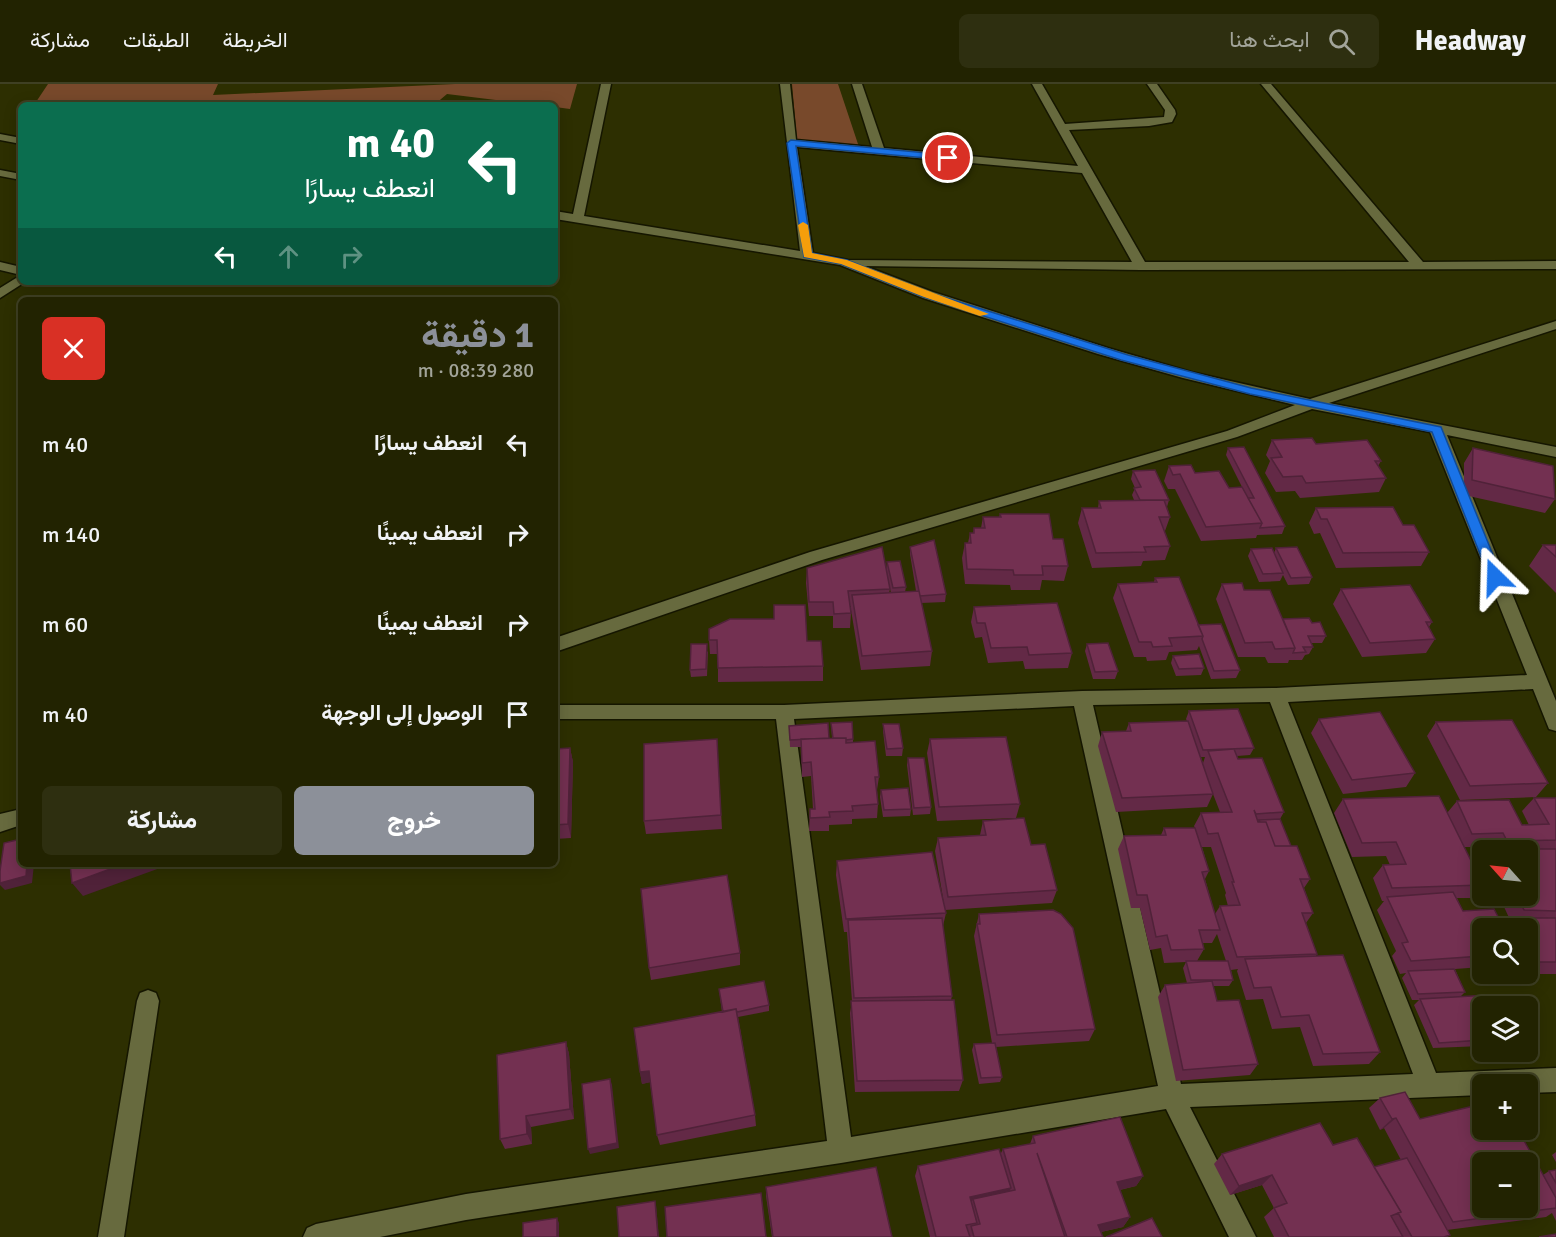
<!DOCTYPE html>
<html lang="ar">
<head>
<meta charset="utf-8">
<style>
  :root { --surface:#222301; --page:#2e2f10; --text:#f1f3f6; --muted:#a2a499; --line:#3f4023; --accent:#8c9099 }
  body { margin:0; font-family:Signika,Vazirmatn,sans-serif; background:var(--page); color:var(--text); direction:rtl; height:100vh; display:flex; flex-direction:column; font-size:22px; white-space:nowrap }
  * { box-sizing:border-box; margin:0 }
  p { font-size:20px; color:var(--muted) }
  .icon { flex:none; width:33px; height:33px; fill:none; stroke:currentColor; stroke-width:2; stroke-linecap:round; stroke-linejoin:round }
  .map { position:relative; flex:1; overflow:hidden; direction:ltr }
  .details { position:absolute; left:18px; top:213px; width:540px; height:570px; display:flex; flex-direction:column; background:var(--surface); border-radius:9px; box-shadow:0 3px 15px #0003,0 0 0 2px var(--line); direction:rtl }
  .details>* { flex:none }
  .hud { position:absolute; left:18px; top:18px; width:540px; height:183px; border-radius:9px; box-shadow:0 3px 15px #0003,0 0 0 2px var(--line); direction:rtl; background:#0b6e4f; color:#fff; overflow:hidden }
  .needle { width:39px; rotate:297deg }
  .buttons { position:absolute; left:1472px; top:756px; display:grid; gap:12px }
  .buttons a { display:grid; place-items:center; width:66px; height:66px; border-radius:9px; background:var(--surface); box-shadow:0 3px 15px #0003,0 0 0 2px var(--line); font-size:30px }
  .pin { position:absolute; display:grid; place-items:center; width:51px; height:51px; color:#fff; margin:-26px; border:3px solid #fff; border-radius:50%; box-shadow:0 2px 6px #0007 }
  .me { position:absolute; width:66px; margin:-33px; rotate:338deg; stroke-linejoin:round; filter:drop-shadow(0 0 4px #0008) }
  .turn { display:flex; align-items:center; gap:21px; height:126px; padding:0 24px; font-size:27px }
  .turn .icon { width:78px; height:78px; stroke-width:2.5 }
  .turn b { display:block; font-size:42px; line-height:51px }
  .lanes { display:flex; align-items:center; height:57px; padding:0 24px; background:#0003; justify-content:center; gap:30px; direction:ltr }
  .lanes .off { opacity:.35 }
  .round { display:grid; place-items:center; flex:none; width:63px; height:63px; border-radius:9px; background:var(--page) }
  .overview { display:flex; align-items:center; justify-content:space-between; height:102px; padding:0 24px }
  h1 { font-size:36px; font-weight:800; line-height:45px; color:var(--accent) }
  .cta { display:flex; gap:12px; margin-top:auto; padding:12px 24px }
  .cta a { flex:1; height:69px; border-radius:9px; background:var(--accent); color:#fff; font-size:24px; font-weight:800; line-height:69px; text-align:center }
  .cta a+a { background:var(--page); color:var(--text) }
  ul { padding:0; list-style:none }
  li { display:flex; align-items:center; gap:18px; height:90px; padding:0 24px }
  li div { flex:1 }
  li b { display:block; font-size:22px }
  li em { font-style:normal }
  header { display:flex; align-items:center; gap:36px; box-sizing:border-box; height:84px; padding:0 30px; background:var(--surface); border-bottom:2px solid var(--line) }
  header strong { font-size:28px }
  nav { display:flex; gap:33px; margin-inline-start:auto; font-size:21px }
  .search { width:420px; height:54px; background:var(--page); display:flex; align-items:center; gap:15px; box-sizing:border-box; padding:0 21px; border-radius:9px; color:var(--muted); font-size:22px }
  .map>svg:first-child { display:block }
</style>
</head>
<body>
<header>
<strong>Headway</strong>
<div class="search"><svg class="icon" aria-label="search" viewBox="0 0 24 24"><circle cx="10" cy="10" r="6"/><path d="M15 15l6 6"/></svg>ابحث هنا</div>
<nav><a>الخريطة</a><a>الطبقات</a><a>مشاركة</a></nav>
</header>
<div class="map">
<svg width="1556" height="1153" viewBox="0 0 1556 1153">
  <rect width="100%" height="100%" fill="#2d2f01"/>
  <path fill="#78492b" d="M48,0H218L213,11L455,0H577L570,25L555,23V21H536L447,10L434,21H34Z
    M792,0H838L859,63L797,57Z"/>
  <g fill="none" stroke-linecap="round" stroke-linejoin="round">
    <defs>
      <path id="minor" d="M601,0H611L584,132L800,167L780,0H790L796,56L872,63L852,0H862L884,64L1078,82L1032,0H1042L1065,40L1164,33L1165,26L1147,0H1157L1175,26L1176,30L1172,38L1149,42L1069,46L1145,178H1409L1261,0H1271L1423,178L1556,177V185L1141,186L865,182L933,208L1108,264L1191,288L1310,315L1556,237V245L1329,319L1556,363V373L1447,351L1556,617V647L1549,645L1533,605L1288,618L1436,989L1556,984V1008L1527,1009V1000H1482V1011L1190,1023L1256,1153H1229L1166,1025L841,1079L466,1136L380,1153H303L307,1144L316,1140L466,1110L827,1057L776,635H555V621H784L1082,607L1276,604L1527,591L1430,348L1312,325L1237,353L822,476L555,568V554L810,468L1227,347L1295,321L1183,294L1098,270L923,214L840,181L555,135V127L573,130ZM797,63L1082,89L1132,178L848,176L813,169ZM1270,618L1413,990L1181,1000L1093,621ZM1074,622L1158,1002L851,1053L794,635Z
        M0,50L21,54V60L0,56Z
        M0,86L21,90V96L0,92Z
        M0,178L21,183V191L0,186Z
        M21,191V198H25L0,214V204Z
        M21,725V741L0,748V730Z
        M148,906L156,909L159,917L124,1153H98L137,917L140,909Z"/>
    </defs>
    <use href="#minor" stroke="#151600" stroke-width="3"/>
    <use href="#minor" fill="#676a3e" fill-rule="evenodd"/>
  </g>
  <path fill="#632946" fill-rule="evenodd" d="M1272,356L1316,360L1381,377L1378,382L1386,394L1379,408L1300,414L1295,407L1276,408L1265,389L1270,377L1266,371Z
    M1228,364L1285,442L1282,450L1257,451L1256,454L1201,457L1175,405H1168L1164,397L1169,382L1195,389L1229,404L1242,403L1226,371Z
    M1473,364L1555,415L1545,429L1464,411V379Z
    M1133,387L1169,416L1167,423L1170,433L1165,447L1164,448L1170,462L1165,476L1143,477L1141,482L1092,484L1078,439L1082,424H1098L1099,417L1134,416L1132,411L1135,404L1131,395Z
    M1316,424L1429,468L1421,482L1336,484L1320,449L1314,450L1309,439Z
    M1000,430L1053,455L1068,482L1064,497L1042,496L1040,506H1011L1010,501L965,500L962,474L965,459H968L970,449H973L974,444H981L983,433H999Z
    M1543,461H1556V509L1529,482Z
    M910,463L946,510L945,518L921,519L932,567L930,582L861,586L851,526V522H850L851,529L850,544H833V532H809L806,499L807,484L890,505L889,509H891L886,486L887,478L906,503L905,508L916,507L910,470Z
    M1276,464L1312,493L1309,500L1288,501L1283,491L1280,497L1259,498L1248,472L1251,465L1274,469Z
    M1155,494L1240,586L1236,594L1211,595L1199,562L1197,566L1169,568L1166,576L1147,577L1146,573H1134L1113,514L1118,500L1154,498Z
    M1222,500L1244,506L1283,535L1312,539L1326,552L1322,559H1311L1313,563L1309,570L1305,571L1302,576H1289L1288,579H1268L1265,573H1238L1216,515Z
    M1341,505L1432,538L1429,543L1435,555L1426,569L1362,573L1333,520Z
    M974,523L1072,569L1068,584L1025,585L1023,577L988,579L982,553L975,554L971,538Z
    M709,556L807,557L823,582V597L718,598V570H710Z
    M1087,560L1118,587L1115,595H1093L1085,567Z
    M708,567L707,592L691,593L690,586Z
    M1173,572L1204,584L1201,591L1176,592L1171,579Z
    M1189,627L1254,664L1250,671L1237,672L1238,675L1284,728L1280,735L1291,762L1310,795L1304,804L1313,829L1306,839L1317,870L1316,872L1380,968L1369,980L1313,982L1300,943L1272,945L1263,915L1246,916L1237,887L1238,885L1231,886L1233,896L1229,902H1213L1217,917L1258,980L1250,991L1176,997L1158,913L1165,901L1187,899L1183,884L1186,878L1164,879L1161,864L1150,866L1140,824H1131L1118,765L1124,752L1161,751L1164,744H1195L1194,742L1201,729L1220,728L1213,710L1207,723L1116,728L1098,662L1102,648L1126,647L1129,639L1187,637L1186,635ZM1201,673H1205L1203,679ZM1202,763H1211L1226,809L1225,811L1228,822H1220L1215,830L1205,795L1209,787ZM1217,850L1226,877H1197L1204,865L1203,859H1212Z
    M1319,635L1415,689L1406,703L1343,710L1311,649Z
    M1436,638L1548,699L1536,713L1460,716L1427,652Z
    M831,639L853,655V658L879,693L877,706L878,720L877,734L852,735V740L829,741V747H809L810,725H813L811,692L802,693L801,663H790L789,642L829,654H832Z
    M883,640L903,664L902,672H886L883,647Z
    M717,655L722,745L646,750L644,737Z
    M930,655L1020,720L1016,734L937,737L927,669Z
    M570,664L573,678L571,754L555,755V665Z
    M908,674L931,723L930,730L913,731L907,681Z
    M881,706L911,725L910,732L883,733L880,713Z
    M1534,714H1556V890H1521H1527V844H1505L1511,838L1499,812H1527V766H1493L1491,763H1464L1482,799V802L1471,814H1457L1463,827L1482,844V883L1455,885L1465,908L1460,913L1482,922V962L1433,964L1414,921L1419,916H1412L1402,894L1406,889L1400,890L1392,872L1396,867L1377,826L1384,817H1382L1373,794L1383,781H1390L1386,772L1352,773L1334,729L1343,715L1447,729L1457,717L1522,741H1529L1522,727Z
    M983,737L1031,761L1057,806L1052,819L945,826L946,829L943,842L952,912L951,916L963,996L959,1007L855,1008L850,929L852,917L847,848H844L836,791L837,777L944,820L935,767L938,754L980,751Z
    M979,830L1095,945L1089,957L996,963L1002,993L1000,998L979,1000L972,966L974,960L992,959L974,852Z
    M740,869V881L651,896L649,884Z
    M719,905L769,921V927L738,933L755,1031L756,1042L660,1061L657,1051L650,998L642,1000L640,988L722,928Z
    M566,958L569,970L574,1035L531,1043L532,1060L505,1065L500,1055Z
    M1380,1014L1420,1035L1543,1091L1549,1087L1556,1086V1137L1552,1129L1546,1133L1447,1146L1450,1151L1447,1153H1274L1264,1133L1274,1124L1262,1101L1230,1111L1214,1080L1222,1070L1333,1061L1374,1083L1401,1076L1384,1044L1380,1046L1369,1024Z
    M1033,1052L1143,1092L1136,1102L1120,1106L1130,1133L1123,1143L1101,1148L1103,1153H930L915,1092L918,1082L1001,1069L1003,1065L1030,1060Z
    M1556,1068V1078L1552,1071Z
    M766,1103L892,1153H772L766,1112Z"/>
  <path fill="#502239" d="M570,664L573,678L571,754L568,740Z
    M27,780H34L32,799L5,806L0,801V799Z
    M124,780H171L83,812L72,799Z
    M566,958L569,970L574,1035L570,1025Z
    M649,987L651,998L642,1000L640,988Z
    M610,995L612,1001L619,1064L590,1070L588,1065Z
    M526,1032L531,1043L532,1060L527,1050Z
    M1396,1034L1384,1044L1380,1046L1392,1035Z
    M1272,1091L1262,1101L1230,1111L1239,1102Z
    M1143,1092L1136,1102L1110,1108L1117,1098Z
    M1011,1104L1007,1113L973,1115L970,1122V1113Z
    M655,1117L656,1121L659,1153H658Z
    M1130,1133L1123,1143L1092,1150L1098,1141Z
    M557,1134L559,1139V1153H557Z"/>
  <path fill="#733051" stroke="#502239" stroke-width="1.5" fill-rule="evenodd" d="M1312,354L1316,360L1367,356L1381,377H1375L1386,394L1306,399L1302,392L1283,393L1271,374L1282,373L1272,356Z
    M1244,363L1285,442L1260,444L1262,439L1248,414H1254L1228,364Z
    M1473,364L1553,382L1555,415L1472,396Z
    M1191,381L1195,389L1219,387L1229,404L1242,403L1262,439L1206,443L1180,390L1173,391L1169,382Z
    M1155,386L1169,416H1140L1134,404L1141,403L1133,387Z
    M1164,416L1170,433H1159L1170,462L1144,463L1146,468L1096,469L1082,424H1101L1099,417Z
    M1393,423L1403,441H1414L1429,468L1343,469L1327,435H1321L1316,424Z
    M1000,430H1049L1053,455H1063L1068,482H1042L1043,491H1014L1013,486L967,485L965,459H971L970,449H974V444H985L983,433H1001Z
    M934,456L946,510L920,512L910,463Z
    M1543,461H1556V473Z
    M882,463L890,505L848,507L851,529L834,530L833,518H809L807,484Z
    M1297,463L1312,493L1291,494L1276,464Z
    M1272,464L1283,489L1263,490L1251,465Z
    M900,477L906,503L893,504L887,478Z
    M1179,493L1203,552L1169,554L1172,562L1153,563L1151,558H1139L1118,500L1157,498L1155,494Z
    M1242,499L1244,506H1270L1295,564L1275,565L1272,558L1245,559L1222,500Z
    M1410,501L1432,538H1426L1435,555L1370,559L1341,505Z
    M919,507L932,567L862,572L852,511Z
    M1057,519L1072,569L1029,571L1027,563L991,564L985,539H977L974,523Z
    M774,521H805L807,557H821L823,582L718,584L717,556H709V545L730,535H774Z
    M1309,534L1312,539L1320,538L1326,552H1308L1313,563H1303L1306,568L1293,569L1295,564L1283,535Z
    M1221,540L1240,586L1214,587L1202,555L1203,552L1198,541Z
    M1108,559L1118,587L1095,588L1087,560Z
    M691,560H707L706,585L690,586Z
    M1199,570L1204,584L1179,585L1173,572Z
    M1238,625L1254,664L1203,666L1189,627Z
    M1380,628L1415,689L1352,696L1319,635Z
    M1512,636L1548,699L1470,702L1436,638Z
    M1188,637L1213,710L1122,714L1102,648L1131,647L1129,639Z
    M852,638L853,655L846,656V654H833L831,639Z
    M828,639L829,654L790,656L789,642Z
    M883,640H899L903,664L887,665Z
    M1006,653L1020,720L939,723L930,655Z
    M846,654V659L875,657L879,693H875L878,720L852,722L853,727L829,728L830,733L810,734V725H815L811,678L802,679L801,655Z
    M717,655L721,731L644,737V660Z
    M570,664L568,740L555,741V665Z
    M1234,665L1238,675L1262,674L1284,728L1256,730L1254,726L1258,738H1266L1275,762H1297L1310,795H1300L1313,829H1302L1317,870L1237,873L1220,822L1240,821L1232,798H1234L1218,749L1208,750L1201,729L1232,728L1208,667Z
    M908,674H924L931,723L914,724Z
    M908,704L911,725L884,726L881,706Z
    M1439,712L1482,799V801L1392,804L1383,781L1406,780L1396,758L1362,759L1343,715Z
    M1534,714H1556V756L1507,757L1503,749L1472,750L1457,717L1509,716L1522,741L1549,740Z
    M1024,734L1031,761L1045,760L1057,806L948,813L938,754L986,751L983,737Z
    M1280,735L1291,762H1275L1266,738H1260L1259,736Z
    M1164,744H1195L1209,787L1202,788L1220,846H1199L1204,865L1171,866L1167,851L1156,853L1147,811H1137L1124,752L1166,751Z
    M21,755V780H27L26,792L0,799V787L4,759Z
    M1496,765H1556V827L1524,826L1517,812H1527V766H1497Z
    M932,768L946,829L846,835L837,777Z
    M70,780H124L72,799Z
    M727,791L740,869L649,884L641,805Z
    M1453,808L1463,827L1494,825L1504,844H1482V872L1411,877L1402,859L1408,858L1387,813Z
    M1053,826L1061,830L1073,844L1095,945L997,951L977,840H980L979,830Z
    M942,834L952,912L854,914L848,836Z
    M1515,834H1556V878H1534L1527,861V844H1519Z
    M1343,871L1380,968L1323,970L1309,931L1281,933L1271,903L1254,904L1245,875Z
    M1186,877H1228L1233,896H1191Z
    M1454,885L1465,908L1418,910L1408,887Z
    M764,897L769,921L737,928L736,925L723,928L719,905Z
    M1212,897L1217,917L1239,916L1258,980L1183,986L1165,901Z
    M1489,911L1495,922H1482V956L1439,959L1420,915Z
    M954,916L963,996L857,997L851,917Z
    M736,925L755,1031L657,1051L649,987L640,988L634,944Z
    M566,958L570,1025L526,1032L527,1050L500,1055L497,971Z
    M995,959L1002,993L981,994L974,960Z
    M610,995L617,1059L588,1065L582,1000Z
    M1405,1008L1420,1035L1482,1020V1046H1518L1556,1114V1124L1453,1138L1396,1034L1392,1035L1380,1014ZM1482,1078H1527V1124H1482Z
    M1120,1033L1143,1092L1117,1098L1130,1133L1098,1141L1103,1153H1067L1037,1069L1065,1153H974L971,1142L980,1140L973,1115L1015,1106L1003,1065L1035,1059L1033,1052Z
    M1320,1039L1333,1061L1357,1054L1401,1128L1391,1132L1403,1153H1289L1274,1124L1287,1119L1272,1091L1239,1102L1222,1070Z
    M999,1065L1011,1104L970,1113L977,1139L966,1141L970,1153H936L918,1082Z
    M1407,1074L1450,1151L1444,1153H1412L1398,1129L1401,1128L1374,1083Z
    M876,1083L892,1153H773L766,1103Z
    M1556,1086V1099L1549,1087Z
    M761,1109L766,1153H667L665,1123Z
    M655,1117L658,1153H619L617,1123Z
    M557,1134V1153H523V1139Z
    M1152,1134L1162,1153H1106Z
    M1556,1150V1153H1539Z"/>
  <path fill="#1a73e8" stroke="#114b97" stroke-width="1.5" d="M791,56L948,71L953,74L948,76L796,62L812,169L847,176L931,209L1128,271L1251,304L1441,343L1502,493L1500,496L1495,497L1489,493L1432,348L1250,310L1121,276L924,213L841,180L804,173L787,59Z"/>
  <path fill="#f59e0b" d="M803,138L808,141L812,169L847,176L989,230L980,232L924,213L841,180L804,173L798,141Z"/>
</svg>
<div class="buttons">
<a><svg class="needle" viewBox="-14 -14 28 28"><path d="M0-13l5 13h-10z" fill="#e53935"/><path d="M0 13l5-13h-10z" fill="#a2a499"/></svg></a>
<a><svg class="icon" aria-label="search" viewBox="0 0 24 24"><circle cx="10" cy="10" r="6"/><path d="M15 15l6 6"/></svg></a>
<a><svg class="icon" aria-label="layers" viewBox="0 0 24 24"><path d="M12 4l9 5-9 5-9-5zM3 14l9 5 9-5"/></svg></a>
<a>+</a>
<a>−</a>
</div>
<div class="pin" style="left:948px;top:74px;background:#d93025"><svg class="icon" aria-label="arrive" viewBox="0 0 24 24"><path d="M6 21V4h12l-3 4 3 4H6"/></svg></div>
<svg class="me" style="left:1495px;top:493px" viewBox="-20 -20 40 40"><path d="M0-17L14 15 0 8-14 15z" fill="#1a73e8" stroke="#fff" stroke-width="4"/></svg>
<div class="hud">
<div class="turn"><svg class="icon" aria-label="left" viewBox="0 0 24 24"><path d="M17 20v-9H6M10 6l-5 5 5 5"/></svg><div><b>40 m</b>انعطف يسارًا</div></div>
<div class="lanes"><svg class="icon" aria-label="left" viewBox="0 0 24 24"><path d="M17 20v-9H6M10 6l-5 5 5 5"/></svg><svg class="icon off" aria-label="ahead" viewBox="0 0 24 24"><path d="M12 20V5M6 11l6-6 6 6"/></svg><svg class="icon off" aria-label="right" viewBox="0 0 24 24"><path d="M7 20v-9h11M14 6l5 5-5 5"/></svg></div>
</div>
<section class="details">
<div class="overview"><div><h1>1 دقيقة</h1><p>280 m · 08:39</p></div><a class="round" style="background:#d93025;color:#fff"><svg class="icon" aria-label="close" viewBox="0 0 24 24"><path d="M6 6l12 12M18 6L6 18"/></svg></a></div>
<ul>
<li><svg class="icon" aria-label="left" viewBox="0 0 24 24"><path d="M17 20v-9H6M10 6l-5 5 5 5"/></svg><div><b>انعطف يسارًا</b></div><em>40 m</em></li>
<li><svg class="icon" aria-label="right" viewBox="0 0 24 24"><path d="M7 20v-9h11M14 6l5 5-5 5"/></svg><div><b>انعطف يمينًا</b></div><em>140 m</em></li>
<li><svg class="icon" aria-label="right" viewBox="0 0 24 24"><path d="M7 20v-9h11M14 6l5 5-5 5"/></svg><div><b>انعطف يمينًا</b></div><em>60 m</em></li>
<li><svg class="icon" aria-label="arrive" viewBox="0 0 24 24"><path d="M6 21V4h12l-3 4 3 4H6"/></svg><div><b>الوصول إلى الوجهة</b></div><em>40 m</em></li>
</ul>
<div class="cta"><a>خروج</a><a>مشاركة</a></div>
</section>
</div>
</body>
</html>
